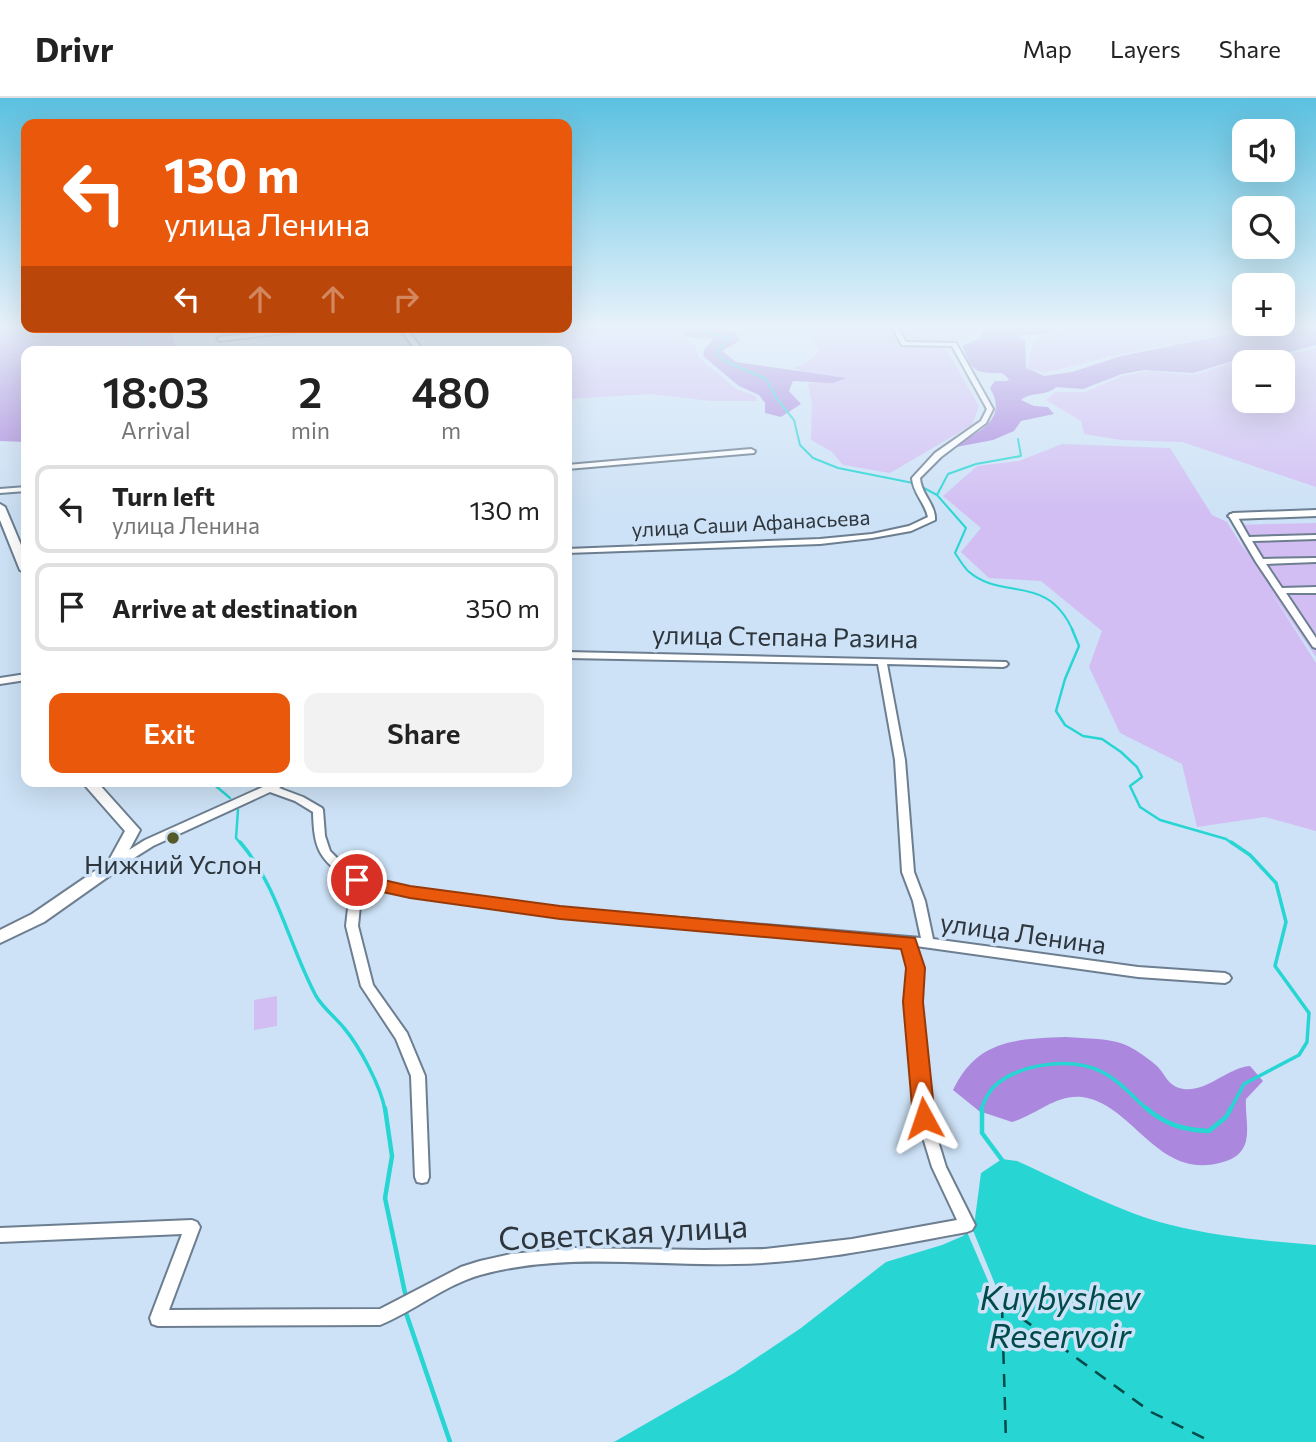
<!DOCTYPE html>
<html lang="en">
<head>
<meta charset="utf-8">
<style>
  :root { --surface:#fff; --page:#f2f2f2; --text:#222; --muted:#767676; --line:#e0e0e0; --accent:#ea580c }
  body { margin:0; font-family:Commissioner,sans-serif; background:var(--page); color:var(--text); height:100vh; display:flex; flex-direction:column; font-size:26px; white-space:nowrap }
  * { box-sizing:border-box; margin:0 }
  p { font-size:23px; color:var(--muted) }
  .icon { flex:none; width:38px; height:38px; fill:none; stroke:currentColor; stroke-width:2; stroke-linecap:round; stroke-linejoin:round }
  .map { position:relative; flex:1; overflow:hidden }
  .sheet { position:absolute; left:21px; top:248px; width:551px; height:441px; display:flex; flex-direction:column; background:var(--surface); border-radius:14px; box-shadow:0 7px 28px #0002 }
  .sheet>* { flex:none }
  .banner { position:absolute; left:21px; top:21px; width:551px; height:214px; border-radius:14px; box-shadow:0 7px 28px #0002; background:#ea580c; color:#fff; overflow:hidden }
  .buttons { position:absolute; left:1232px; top:21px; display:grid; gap:14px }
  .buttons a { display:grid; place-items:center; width:63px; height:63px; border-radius:14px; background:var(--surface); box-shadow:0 7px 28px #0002; font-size:35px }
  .pin { position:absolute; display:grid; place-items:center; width:60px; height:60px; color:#fff; margin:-30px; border:4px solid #fff; border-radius:50%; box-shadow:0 2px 7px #0007 }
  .me { position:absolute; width:77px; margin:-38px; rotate:355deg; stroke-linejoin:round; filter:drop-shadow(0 0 5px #0008) }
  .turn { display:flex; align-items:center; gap:24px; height:147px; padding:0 28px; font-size:32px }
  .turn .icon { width:91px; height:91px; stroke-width:2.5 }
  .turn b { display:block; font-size:49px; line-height:60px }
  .lanes { display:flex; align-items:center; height:66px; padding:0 28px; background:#0003; justify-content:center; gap:35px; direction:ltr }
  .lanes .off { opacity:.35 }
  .eta { display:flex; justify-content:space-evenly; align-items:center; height:119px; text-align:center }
  .eta b { font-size:42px; font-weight:600; line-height:49px }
  .button { display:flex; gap:14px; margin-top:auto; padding:14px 28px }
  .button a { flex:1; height:80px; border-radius:14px; background:var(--accent); color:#fff; font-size:28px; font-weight:600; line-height:80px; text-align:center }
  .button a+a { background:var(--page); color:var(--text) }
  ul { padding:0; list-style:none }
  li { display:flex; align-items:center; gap:21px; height:88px; margin:0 14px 10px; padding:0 14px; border:4px solid var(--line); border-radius:14px }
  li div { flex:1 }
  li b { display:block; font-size:26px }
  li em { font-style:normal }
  header { display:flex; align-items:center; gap:42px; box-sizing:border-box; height:98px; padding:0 35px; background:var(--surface); border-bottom:2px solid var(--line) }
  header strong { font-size:33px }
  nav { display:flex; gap:38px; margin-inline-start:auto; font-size:24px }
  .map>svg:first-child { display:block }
</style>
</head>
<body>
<header>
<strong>Drivr</strong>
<nav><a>Map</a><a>Layers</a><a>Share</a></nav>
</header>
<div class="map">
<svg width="1316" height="1344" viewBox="0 0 1316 1344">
  <rect width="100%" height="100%" fill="#cde2f6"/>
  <path fill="#d2bef3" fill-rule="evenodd" d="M567,226H661L670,229L696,249L699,260L736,291L755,298L758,303H711L651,296L569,301L567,254H559L553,229H567Z
    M805,226H965L968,236L944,248L979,308L972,327L890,375L843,367L832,354L811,342L812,305L808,286L822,282L794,270L809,263L820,252Z
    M1056,226H1276L1117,257L1045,275L1027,271L1033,244L1058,231Z
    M1316,250V389L1182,344L1121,342L1084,336L1081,323L1046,302L1056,294H1085L1123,278L1149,273L1195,277L1260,255L1290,256ZM1283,264V303H1244V264Z
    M1062,346L1170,350L1212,417L1227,424L1247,456L1233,427L1316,425V559L1271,494L1316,565V733L1265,719L1197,729L1182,666L1120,635L1089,569L1102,533L1041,483L989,480L961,454L981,430L943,398L977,368L1019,363Z
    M277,898V928L254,932V902Z"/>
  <path fill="#ab87de" d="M0,226H26V229H169L178,254H26V344L0,343Z
    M666,226H690L734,233L741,242L722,253L736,264L846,280L833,285L793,283L789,293L801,306L781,319L765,315V305L759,297L739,288L703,258L705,250L714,241L687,239L674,228Z
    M1029,226H1054L1056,230L1044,236L1022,237L1020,240L1025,242L1026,270L1044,278L1072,274L1121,258L1210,240L1251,232L1259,236L1281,232L1274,229L1284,226H1316V247L1290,254L1245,256L1239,261L1193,275L1144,272L1122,276L1083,291L1056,289C1045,299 1032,293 1021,302L1034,308L1048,309L1054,316L1021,323L1014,333L993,342L956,349V346C981,334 1008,320 990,290L995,283H1007L1009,281L1002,275C974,275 973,274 962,248L981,240L982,233L1030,229Z
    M1066,939C1086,941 1111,939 1130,949C1139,954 1149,961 1157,968C1166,977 1168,989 1184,991C1207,994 1227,970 1250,968L1263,983L1246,1001C1245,1015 1249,1029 1246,1043C1243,1055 1234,1061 1223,1064C1158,1084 1134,1006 1082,999C1056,996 1036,1017 1012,1024L979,1013L953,992C977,942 1014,941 1066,939Z"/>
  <path fill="#27d5d3" d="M1002,1061L1017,1063C1064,1084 1121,1115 1171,1127C1219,1139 1267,1143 1316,1147V1344H614L734,1275L801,1230L886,1164L942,1147L963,1138L974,1128L981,1075Z"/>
  <path fill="#cde2f6" d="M972,1130L997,1191L1012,1188L1019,1203L982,1210L976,1195L992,1192L967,1134Z"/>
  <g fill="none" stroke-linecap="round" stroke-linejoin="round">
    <path stroke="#27d5d3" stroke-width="2" d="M683,226L729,241L720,250L718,257L725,263L766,281L777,301L794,322L800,347L813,360L838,370L913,385
      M139,254L145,229
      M1018,341L1021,358L976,366L948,376L937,397L966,430L955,455C959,461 963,468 968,473C1003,504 1047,474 1073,533
      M922,389L937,397"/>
    <path stroke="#27d5d3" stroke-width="2.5" d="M1072,531L1079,548L1065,581L1056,613L1065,627L1083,638L1102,641L1121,654L1137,669L1142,679L1130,688L1140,709L1160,722L1226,741L1233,746
      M211,684L230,700
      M238,712L236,740L241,746"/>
    <path stroke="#27d5d3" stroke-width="3.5" d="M240,744C278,788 289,848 316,898C323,910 336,920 344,930C360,949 381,989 385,1012
      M981,1012C985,1001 989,992 998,985C1024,965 1073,959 1102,974C1119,982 1134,1000 1148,1012
      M1230,1012L1244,986L1299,957L1307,944L1309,915L1275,868L1286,824L1276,785L1250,757L1231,744"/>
    <path stroke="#27d5d3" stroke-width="4.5" d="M385,1010L392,1058L385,1100L405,1195
      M982,1010V1035L1002,1062
      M1146,1010C1166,1027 1184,1032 1209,1033L1226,1019L1231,1010
      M406,1215L450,1344"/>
    <path stroke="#004a49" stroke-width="2.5" stroke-dasharray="13 10" stroke-linecap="butt" d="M1002,1206L1151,1314L1212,1344
      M1002,1207L1006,1344"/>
    <defs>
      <path id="minor" d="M890,226H896L906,244L956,245L993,311L986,325L941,359L920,380C921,396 936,407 935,422L911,433L872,440L820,446L567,455V451L820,441L872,436L909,428L928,419C925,405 913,395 912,380L935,355L981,323L987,311L952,248L902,247Z
        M311,229H332L220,243L217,241L220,239Z
        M399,229H405L424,254H402L415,251Z
        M751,351L755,353L754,355L567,371V367Z
        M26,389V393L0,395V391Z
        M1230,416H1236L1249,439L1316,437V441L1252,443L1263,461L1316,460V464L1266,466L1282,490L1316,489V495H1286L1316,540V550L1313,549L1256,464L1229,418Z
        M567,554L1006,564L1008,566L1006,568L1003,569L887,566L905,662L914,774L925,803L933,841L1138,869L1225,875L1229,877L1231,880L1229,883L1225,885L1138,879L916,848L922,870L919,904L931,1020L946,1069L975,1127L972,1132L967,1134C890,1148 813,1165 735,1166C651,1168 563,1154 480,1177C445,1187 414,1213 380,1227L158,1228L152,1226L150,1220L182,1136L0,1144V1130L192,1122L197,1124L200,1129L169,1212L380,1211L461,1169L480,1163L511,1156L574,1150L704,1152L765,1151L852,1141L957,1122L932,1069L917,1020L907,904L910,870L903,847L560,818L410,798L362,787L358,828L373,887L407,935L425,978L429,1079L427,1084L422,1085L417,1084L415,1079L411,978L396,941L361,888L346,828L351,783C319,761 314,752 313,714L295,703L270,694L153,748L118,770H110L108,767L110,764L145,742L274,684H288L279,690L303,699L322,710L323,712L325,738L330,753L344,767L361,779L410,790L560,810L921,840L913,803L902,774L895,662L878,566L567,560Z
        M26,576V582L0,586V580Z"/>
      <path id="tertiary" d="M0,406L5,409L26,459V475L20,472L0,422Z
        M1316,412V418L1233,421L1228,418L1233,415Z
        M82,684H97L140,732L119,771L44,824L0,845V832L32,816L108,764L125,733Z"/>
    </defs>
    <use href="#minor" stroke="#6c7e90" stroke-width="4"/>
    <use href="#tertiary" stroke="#6c7e90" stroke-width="4"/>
    <use href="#minor" fill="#fff" fill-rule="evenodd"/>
    <use href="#tertiary" fill="#fff" fill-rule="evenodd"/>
  </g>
  <linearGradient id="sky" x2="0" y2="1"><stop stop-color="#5bc1e0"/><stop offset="0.55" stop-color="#e8f2fb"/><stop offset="1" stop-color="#e8f2fb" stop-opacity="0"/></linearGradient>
  <rect width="1316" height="414" fill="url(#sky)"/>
  <path fill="#ea580c" stroke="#983908" stroke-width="2" d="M357,776L410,788L560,808L915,840L925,870L923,904L935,1020L931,1026L924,1029L916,1026L913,1020L903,904L906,870L901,851L560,821L410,800L351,787L348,782L351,778Z"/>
  <circle fill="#565a28" stroke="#cde2f6" stroke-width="2.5" cx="173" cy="740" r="7"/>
  <g text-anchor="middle" stroke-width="7" stroke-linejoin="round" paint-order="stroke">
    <g font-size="21" fill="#2e363d" stroke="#cde2f6">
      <text transform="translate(751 426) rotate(-3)" y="7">улица Саши Афанасьева</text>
    </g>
    <g font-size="26" fill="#2e363d" stroke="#cde2f6">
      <text transform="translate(785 539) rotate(1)" y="9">улица Степана Разина</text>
      <text transform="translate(1023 836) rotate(8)" y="9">улица Ленина</text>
    </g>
    <g font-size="26" fill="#2e363d" stroke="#cde2f6">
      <text x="173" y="776">Нижний Услон</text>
    </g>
    <g font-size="32" fill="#2e363d" stroke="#cde2f6">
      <text transform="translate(623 1135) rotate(-3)" y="11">Советская улица</text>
    </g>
    <g font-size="33" font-style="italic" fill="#004a49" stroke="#cde2f6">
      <text x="1060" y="1212">Kuybyshev<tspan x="1060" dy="38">Reservoir</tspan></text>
    </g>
  </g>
</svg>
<div class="buttons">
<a><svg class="icon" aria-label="sound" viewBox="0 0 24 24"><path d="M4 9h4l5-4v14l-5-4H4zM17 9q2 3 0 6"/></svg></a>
<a><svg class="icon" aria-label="search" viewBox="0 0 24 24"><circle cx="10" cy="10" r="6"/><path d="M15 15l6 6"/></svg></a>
<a>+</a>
<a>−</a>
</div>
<div class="pin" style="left:357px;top:782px;background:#d93025"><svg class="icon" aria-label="arrive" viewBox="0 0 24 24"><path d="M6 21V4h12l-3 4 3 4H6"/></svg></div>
<svg class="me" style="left:924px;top:1020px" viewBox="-20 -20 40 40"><path d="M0-17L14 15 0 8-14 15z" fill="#ea580c" stroke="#fff" stroke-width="4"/></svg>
<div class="banner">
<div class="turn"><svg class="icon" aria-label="left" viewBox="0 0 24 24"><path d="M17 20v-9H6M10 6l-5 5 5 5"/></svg><div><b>130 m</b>улица Ленина</div></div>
<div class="lanes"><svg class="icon" aria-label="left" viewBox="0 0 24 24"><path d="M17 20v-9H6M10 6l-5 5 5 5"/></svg><svg class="icon off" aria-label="ahead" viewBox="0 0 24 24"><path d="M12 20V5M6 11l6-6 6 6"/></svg><svg class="icon off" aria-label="ahead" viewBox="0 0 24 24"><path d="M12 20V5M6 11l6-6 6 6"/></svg><svg class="icon off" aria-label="right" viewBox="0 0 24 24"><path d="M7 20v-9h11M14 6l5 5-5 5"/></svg></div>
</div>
<section class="sheet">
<div class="eta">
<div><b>18:03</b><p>Arrival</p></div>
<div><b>2</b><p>min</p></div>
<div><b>480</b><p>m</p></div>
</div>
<ul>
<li><svg class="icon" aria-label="left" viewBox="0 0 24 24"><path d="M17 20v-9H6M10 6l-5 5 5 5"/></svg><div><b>Turn left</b><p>улица Ленина</p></div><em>130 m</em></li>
<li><svg class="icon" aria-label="arrive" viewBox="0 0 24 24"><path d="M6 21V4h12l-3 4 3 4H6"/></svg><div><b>Arrive at destination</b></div><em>350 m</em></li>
</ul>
<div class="button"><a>Exit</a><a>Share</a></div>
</section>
</div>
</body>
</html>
